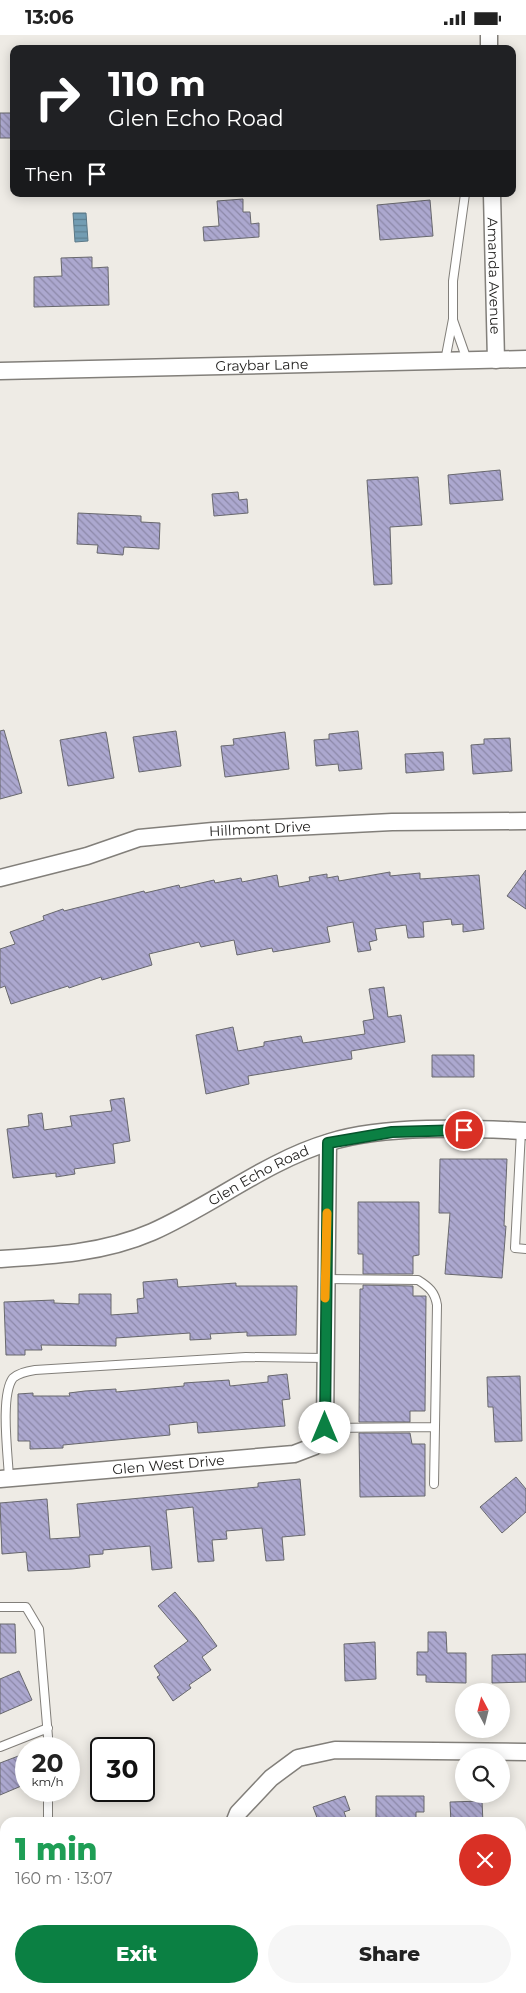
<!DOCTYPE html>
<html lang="en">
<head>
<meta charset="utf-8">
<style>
  :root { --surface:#fff; --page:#f6f6f6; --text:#222; --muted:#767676; --accent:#0b8043 }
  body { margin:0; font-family:Montserrat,sans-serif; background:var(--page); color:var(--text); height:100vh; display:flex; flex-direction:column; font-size:19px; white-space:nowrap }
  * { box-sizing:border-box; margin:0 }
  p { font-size:16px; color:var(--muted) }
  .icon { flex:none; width:28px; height:28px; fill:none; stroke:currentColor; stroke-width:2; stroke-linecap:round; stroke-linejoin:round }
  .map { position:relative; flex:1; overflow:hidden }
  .panel { position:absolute; left:0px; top:1782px; width:526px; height:176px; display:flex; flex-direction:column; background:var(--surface); border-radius:15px 15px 0 0; box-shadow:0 2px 12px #0003 }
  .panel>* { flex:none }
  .guide { position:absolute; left:10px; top:10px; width:506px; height:152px; border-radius:10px; box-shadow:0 2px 12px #0003; background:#202124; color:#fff; overflow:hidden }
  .needle { width:32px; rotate:353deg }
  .controls { position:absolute; left:455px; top:1648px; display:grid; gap:10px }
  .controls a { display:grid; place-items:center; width:55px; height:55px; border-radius:50%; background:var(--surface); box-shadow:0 2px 12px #0003; font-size:25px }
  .speed { position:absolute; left:15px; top:1702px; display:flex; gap:10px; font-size:25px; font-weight:700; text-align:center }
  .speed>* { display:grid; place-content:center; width:65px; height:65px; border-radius:50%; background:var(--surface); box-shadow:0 2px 12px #0003; line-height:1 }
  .speed small { font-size:12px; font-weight:400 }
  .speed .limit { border:2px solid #111; border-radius:8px; background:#fff; color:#111 }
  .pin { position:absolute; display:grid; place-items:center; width:42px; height:42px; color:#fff; margin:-21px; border:2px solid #fff; border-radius:50%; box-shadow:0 1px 5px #0007 }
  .me { position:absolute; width:55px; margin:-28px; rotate:0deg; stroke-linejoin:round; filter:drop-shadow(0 0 4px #0008) }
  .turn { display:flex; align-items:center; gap:18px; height:105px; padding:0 15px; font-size:22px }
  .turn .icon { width:65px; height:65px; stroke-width:2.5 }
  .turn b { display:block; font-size:35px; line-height:42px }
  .then { display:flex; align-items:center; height:48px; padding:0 15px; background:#0003; gap:10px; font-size:19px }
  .round { display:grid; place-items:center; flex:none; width:52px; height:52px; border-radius:26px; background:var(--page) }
  .summary { display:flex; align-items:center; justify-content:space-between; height:85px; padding:0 15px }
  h1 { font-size:30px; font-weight:800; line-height:38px; color:#1e9e55 }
  .cta { display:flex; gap:10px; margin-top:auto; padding:10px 15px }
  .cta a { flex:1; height:58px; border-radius:30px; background:var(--accent); color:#fff; font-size:20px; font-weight:800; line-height:58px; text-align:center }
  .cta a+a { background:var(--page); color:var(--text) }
  .status { display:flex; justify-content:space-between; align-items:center; height:35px; padding:0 25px; background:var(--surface); direction:ltr }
  .status svg { height:14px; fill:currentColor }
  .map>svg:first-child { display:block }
</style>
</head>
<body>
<div class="status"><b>13:06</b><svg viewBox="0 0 49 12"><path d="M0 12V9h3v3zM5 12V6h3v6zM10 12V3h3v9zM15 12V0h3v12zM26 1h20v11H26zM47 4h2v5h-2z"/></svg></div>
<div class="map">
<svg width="526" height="1958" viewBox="0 0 526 1958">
  <defs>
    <pattern id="water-rules" width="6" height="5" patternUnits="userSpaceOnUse" patternTransform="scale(1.25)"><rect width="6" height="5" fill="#739db3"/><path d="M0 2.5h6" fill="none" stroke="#5e8091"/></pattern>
    <pattern id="building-back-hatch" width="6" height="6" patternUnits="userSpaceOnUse" patternTransform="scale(1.25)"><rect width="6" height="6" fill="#aca8cf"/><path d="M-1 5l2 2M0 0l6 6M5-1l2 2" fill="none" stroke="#8c88a8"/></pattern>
  </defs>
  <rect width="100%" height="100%" fill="#eeebe5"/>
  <path fill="url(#water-rules)" stroke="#5b7887" d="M73,178H86L88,206L75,207Z"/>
  <path fill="url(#building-back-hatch)" stroke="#68686d" d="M0,78H14V103H0Z
    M243,164V177H250L251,189L259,188V202L204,206L203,192L219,191L217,166Z
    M430,165L433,201L380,205L377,170Z
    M92,222V233L108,232L109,270L34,272V242L62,241L61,223Z
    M500,435L503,465L450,469L448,440Z
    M418,442L422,490L390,492L392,549L374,550L367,445Z
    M238,457L239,465L247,464L248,478L214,481L212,459Z
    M78,478L141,481V487L160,488L159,514L124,512L123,520L97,518L98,510L77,509Z
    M4,695L22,758L0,764V696Z
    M176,696L181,731L139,737L133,702Z
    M358,696L362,734L339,736L338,729L316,731L314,705L329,704V699Z
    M106,697L114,743L68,751L60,705Z
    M285,697L289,734L225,742L221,711L234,710L233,704Z
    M510,703L512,736L473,739L471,710L484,709V704Z
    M443,717L444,735L406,738L405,719Z
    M526,835V874L507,861Z
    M390,837V841L420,838V844L479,840L484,894L463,897V889L452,890L451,884L423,887L424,902L408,903L406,890L375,894L377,905L369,907L371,915L358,917L353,887L327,892L330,907L273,917L272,913L237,920L234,905L201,912L199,907L149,919L152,930L102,945L101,942L69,953L68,951L11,969L5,951L0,953V914L15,909L10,897L44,885L43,881L63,874L64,876L144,856L145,858L179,850L180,853L214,845L215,848L241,843L242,847L277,840L279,852L310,846L309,842L327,839V843L338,841L339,846Z
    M384,952L388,982L401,980L405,1007L351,1016L352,1024L248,1041L249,1049L206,1059L196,1000L233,992L238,1016L264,1011V1007L301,1001L303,1008L365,999L363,986L374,984L369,954Z
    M432,1020H474V1042H432Z
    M124,1063L130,1106L113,1109L115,1128L74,1134L75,1139L56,1142V1138L13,1143L7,1094L29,1091L28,1080L42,1078L44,1095L72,1091L70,1081L112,1076L110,1065Z
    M440,1124H507L504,1191H506L502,1243L445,1239L450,1178H439Z
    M358,1167H419V1220L413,1221V1239H363V1219H358Z
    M177,1244L178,1252L236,1248V1251H297L296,1300L247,1301V1297L210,1299L211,1304L190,1305V1298L116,1303V1311L41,1310L42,1315H25V1320H6L4,1267L54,1265V1268L79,1269V1259H111V1280L138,1278L137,1264L144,1263L143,1247Z
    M363,1250L413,1251V1261H426L425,1376H410V1387H359L360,1254H363Z
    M287,1339L290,1364L282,1365L285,1391L198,1398L197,1387L169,1390L170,1400L63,1410V1413L30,1414V1406H18V1359L33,1358V1361H70L69,1358L85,1356L116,1354V1357L184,1351V1348L229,1345L230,1351L268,1347V1341Z
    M520,1341L522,1406L495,1407L493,1372H488L487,1342Z
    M359,1398H410L412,1409H425V1461L360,1462Z
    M516,1442L526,1454V1477L502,1498L480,1472Z
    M300,1444L305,1500L282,1502L284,1525L266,1526L262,1493L226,1496L227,1504L212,1505L214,1526L198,1527L193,1472L166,1475L172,1533L152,1535L150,1511L103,1515V1519L89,1520L90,1532L72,1534L28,1536L26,1517L2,1519L0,1468L47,1464L50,1504L80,1502L77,1469L258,1452V1448Z
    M175,1557L196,1582L217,1611L202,1622L211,1635L189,1650L191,1653L173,1666L157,1642L160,1640L154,1631L188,1606L158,1571Z
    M0,1589H15L16,1618H0Z
    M428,1597H446L447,1618H466V1648L426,1647V1640H417V1617H428Z
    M375,1607L376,1644L345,1646L344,1609Z
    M526,1619V1647L492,1648V1620Z
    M19,1636L32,1665L0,1679V1644Z
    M21,1720L26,1731V1749L0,1760V1728Z
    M345,1761L350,1775L344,1777L348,1788H319L313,1772Z
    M376,1761H424V1777H416V1788H376Z
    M482,1766L483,1788H451L450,1767Z"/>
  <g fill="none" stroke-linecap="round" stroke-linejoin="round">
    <defs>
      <path id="service" d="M453,285L467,325
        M445,326L453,284V246L465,159
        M521,1096L515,1213L526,1214
        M325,1393L435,1392L437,1270C435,1257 429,1252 418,1245L325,1244
        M9,1443C8,1420 0,1360 13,1343C19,1338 28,1336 35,1335L246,1322L325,1323
        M434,1449L435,1392
        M0,1572H26L39,1594L49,1714
        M0,1712L48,1693
        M48,1788V1756
        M0,1867L5,1865
        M46,1958V1954"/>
      <g id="minor">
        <path d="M489,0V14"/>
        <path id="s1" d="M492,159L496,325"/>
        <path id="s2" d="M0,336L526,324"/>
        <path id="s3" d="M0,843L87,821L139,803L213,796L392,787L526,786"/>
        <path id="s4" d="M0,1224C51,1221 104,1218 152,1197C213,1170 266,1126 330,1107C384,1090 469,1093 526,1096"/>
        <path id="s5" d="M0,1444L294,1419L315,1411L325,1393L328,1108"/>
        <path d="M234,1788L238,1778L271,1743L298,1723L335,1715L526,1717"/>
        <path d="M284,1954L288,1958"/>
      </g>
    </defs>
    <use href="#service" stroke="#827f7a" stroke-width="10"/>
    <use href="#minor" stroke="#827f7a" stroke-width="19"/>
    <use href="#service" stroke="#fff" stroke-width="8"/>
    <use href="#minor" stroke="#fff" stroke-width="16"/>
  </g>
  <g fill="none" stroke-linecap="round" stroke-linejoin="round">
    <defs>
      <path id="route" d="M325,1393L328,1108L392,1097L464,1095"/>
    </defs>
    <use href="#route" stroke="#07532c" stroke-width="12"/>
    <use href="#route" stroke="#0b8043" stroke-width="9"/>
    <path stroke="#f59e0b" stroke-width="9" d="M325,1263L327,1178"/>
  </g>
  <g text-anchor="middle" stroke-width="4" stroke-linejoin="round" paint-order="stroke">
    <g font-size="14" fill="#232220" stroke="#fcf9f2">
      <text dy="5" stroke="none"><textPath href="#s1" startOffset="82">Amanda Avenue</textPath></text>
      <text dy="5" stroke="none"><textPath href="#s2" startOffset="262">Graybar Lane</textPath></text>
      <text dy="5" stroke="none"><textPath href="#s3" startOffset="266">Hillmont Drive</textPath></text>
      <text dy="5" stroke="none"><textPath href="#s4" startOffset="276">Glen Echo Road</textPath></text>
      <text dy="5" stroke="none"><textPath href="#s5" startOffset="169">Glen West Drive</textPath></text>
    </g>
  </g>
</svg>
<div class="controls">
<a><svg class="needle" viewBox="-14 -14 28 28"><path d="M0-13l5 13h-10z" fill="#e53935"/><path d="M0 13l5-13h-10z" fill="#767676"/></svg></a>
<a><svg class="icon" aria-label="search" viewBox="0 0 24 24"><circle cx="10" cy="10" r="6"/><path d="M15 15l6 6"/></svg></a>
</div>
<div class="speed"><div>20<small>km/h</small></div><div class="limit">30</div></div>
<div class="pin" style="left:464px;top:1095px;background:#d93025"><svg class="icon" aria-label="arrive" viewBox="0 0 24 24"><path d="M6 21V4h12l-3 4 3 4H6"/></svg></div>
<svg class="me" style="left:325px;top:1393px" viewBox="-20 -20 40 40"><circle r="19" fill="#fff"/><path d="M0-13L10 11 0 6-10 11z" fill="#0b8043"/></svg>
<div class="guide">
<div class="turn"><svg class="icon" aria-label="right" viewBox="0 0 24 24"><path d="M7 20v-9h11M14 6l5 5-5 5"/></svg><div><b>110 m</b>Glen Echo Road</div></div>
<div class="then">Then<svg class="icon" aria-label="arrive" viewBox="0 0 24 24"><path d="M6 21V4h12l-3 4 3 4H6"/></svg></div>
</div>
<section class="panel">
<div class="summary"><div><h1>1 min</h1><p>160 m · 13:07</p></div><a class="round" style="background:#d93025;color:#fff"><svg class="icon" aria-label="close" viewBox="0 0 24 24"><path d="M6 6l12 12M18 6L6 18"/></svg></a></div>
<div class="cta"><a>Exit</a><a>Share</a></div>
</section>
</div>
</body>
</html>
